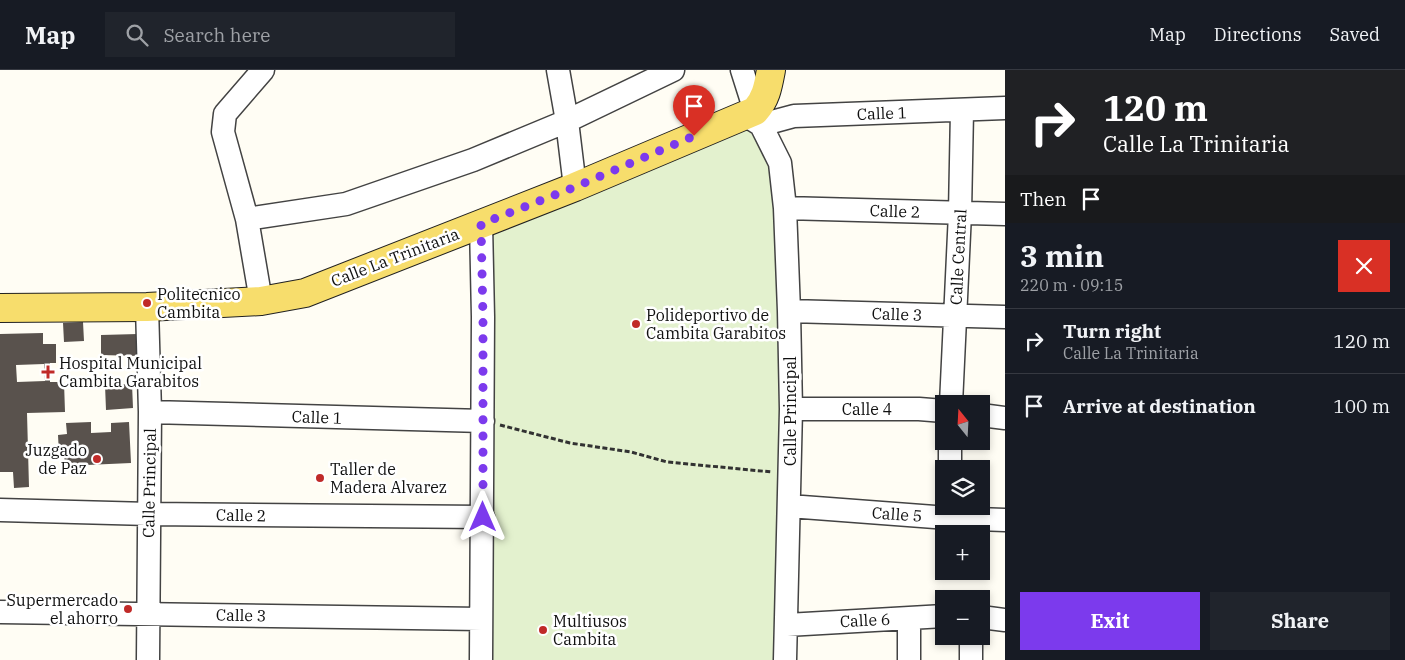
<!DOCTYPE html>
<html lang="en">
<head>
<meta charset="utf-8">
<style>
  :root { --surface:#171b24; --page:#20242c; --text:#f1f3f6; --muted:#9ea1a6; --line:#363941; --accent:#7c3aed }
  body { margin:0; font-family:"IBM Plex Serif",serif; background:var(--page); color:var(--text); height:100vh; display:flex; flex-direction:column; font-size:19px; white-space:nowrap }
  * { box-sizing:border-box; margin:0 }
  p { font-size:16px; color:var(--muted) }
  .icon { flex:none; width:28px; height:28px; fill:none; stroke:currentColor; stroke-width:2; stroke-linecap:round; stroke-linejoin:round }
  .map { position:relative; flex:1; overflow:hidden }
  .drawer { display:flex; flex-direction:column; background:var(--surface); width:400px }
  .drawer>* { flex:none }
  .guide { background:#202124; color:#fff; overflow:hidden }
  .needle { width:32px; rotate:342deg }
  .fabs { position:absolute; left:935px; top:325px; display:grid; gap:10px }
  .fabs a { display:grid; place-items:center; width:55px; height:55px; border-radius:0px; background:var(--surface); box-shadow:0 2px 8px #0003; font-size:25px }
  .pin { position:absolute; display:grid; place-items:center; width:42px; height:42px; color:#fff; margin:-51px -21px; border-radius:50% 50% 50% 0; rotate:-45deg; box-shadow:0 0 5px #0007 }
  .pin .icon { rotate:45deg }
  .me { position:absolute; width:55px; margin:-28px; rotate:0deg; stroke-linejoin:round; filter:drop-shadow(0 0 4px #0008) }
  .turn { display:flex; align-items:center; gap:18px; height:105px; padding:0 15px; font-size:22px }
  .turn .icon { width:65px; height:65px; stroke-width:2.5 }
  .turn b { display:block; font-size:35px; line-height:42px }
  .then { display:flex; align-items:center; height:48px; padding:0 15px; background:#0003; gap:10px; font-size:19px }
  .round { display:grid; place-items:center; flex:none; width:52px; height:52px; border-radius:0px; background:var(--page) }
  .summary { display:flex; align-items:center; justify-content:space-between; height:85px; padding:0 15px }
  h1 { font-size:30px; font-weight:800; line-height:38px }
  .action { display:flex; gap:10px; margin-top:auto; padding:10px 15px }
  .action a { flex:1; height:58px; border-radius:0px; background:var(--accent); color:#fff; font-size:20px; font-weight:800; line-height:58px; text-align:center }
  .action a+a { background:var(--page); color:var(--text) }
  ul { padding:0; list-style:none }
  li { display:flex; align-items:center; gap:15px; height:65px; padding:0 15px; border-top:1px solid var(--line) }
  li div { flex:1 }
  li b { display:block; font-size:19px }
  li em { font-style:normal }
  header { display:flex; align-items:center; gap:30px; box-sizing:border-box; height:70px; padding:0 25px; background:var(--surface); border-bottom:1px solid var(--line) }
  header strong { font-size:24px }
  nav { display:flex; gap:28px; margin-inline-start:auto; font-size:18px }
  .search { width:350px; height:45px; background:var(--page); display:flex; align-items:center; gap:12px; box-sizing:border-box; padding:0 18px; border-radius:0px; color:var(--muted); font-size:19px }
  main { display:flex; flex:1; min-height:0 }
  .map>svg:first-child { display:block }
</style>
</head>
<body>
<header>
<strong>Map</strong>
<div class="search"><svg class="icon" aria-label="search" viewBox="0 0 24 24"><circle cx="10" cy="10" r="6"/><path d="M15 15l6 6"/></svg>Search here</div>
<nav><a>Map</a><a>Directions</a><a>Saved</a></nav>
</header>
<main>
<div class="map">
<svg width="1005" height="590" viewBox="0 0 1005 590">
  <rect width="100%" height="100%" fill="#fffdf4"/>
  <path fill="#e3f1ce" d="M743,55L760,73L774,104L784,346L779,590H492L489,162Z"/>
  <path fill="#59524d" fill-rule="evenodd" d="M83,252L84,271L64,272L63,253Z
    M43,263V274H56V293H50V312H64L65,342L27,343L29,417L14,418L13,402H0V264ZM44,294L45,311L17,312L16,295Z
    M138,264L139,286L101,285V265Z
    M132,314L133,338L106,340L105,315Z
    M91,352V363L111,362V353L129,352L131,393L65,396L64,384H59L58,365L67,364L66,353Z"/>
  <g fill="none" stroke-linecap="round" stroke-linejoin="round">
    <defs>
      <path id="minor" d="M558,0L567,51L575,117
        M742,0L755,41
        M745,45L761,55L780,93L785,138L789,241L791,339L785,590
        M761,55L794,46L1005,38
        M785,138L1005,144
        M247,149L346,134L473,90L567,51L673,0
        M261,231L247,149L223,62L225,44L263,0
        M147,237L150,342L148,590
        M789,241L1005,247
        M951,334L960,143L962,41
        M791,339H919L944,341
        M150,342L483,351
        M981,345L1005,348
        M950,399V371
        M789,436L948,448L1005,450
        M0,440L149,444L483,447
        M0,542L481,549
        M981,547L1005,550
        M909,548V590
        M787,555L944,546
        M971,566V590
        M481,590L483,247L481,154"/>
      <path id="major" d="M0,238L147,237L261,231L305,223L575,117L755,41C766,29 768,16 771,0"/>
    </defs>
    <use href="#minor" stroke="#434343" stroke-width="25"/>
    <use href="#major" stroke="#212121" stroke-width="30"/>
    <path stroke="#323232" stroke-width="3" stroke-dasharray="5 2.5" stroke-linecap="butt" d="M500,355L570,373L631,382L667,392L772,402"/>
    <use href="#minor" stroke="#fff" stroke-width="22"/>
    <use href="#major" stroke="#f7dd6c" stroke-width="28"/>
  </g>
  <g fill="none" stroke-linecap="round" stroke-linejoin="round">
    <path stroke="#7c3aed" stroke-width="9" stroke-dasharray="0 16.2" d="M483,447V248L481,154L575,117L694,66"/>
  </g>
  <g fill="#c02a28" stroke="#fff" stroke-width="2">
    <circle cx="147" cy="233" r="5"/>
    <circle cx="636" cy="254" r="5"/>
    <path d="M45.5 294.5h5v5h5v5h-5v5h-5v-5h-5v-5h5z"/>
    <circle cx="97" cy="389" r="5"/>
    <circle cx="320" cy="408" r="5"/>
    <circle cx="128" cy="539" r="5"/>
    <circle cx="543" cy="560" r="5"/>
  </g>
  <g text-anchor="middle" stroke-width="5" stroke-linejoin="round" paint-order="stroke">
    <g font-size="16" fill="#101010" stroke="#fff">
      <text transform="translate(882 43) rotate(-2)" y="6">Calle 1</text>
      <text transform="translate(895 141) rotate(2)" y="6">Calle 2</text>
      <text transform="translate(395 187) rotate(-21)" y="6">Calle La Trinitaria</text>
      <text transform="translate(958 187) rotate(-87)" y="6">Calle Central</text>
      <text transform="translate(897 244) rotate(2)" y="6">Calle 3</text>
      <text x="867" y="345">Calle 4</text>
      <text transform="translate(790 341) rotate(-90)" y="6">Calle Principal</text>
      <text transform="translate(317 347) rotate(2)" y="6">Calle 1</text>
      <text transform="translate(149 413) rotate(-89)" y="6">Calle Principal</text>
      <text transform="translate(897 444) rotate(4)" y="6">Calle 5</text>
      <text transform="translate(241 445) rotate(1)" y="6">Calle 2</text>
      <text transform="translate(241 545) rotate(1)" y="6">Calle 3</text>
      <text transform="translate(865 550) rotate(-3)" y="6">Calle 6</text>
    </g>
    <g font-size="16" fill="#101010" stroke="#fff" text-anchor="start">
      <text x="157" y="230">Politecnico<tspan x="157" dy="18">Cambita</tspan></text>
      <text x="646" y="251">Polideportivo de<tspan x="646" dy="18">Cambita Garabitos</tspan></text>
      <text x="59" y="299">Hospital Municipal<tspan x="59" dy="18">Cambita Garabitos</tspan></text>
      <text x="87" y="386" text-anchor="end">Juzgado<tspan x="87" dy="18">de Paz</tspan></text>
      <text x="330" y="405">Taller de<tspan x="330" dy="18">Madera Alvarez</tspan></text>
      <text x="118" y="536" text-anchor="end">Supermercado<tspan x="118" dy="18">el ahorro</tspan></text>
      <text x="553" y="557">Multiusos<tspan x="553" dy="18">Cambita</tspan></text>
    </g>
  </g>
</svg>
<div class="fabs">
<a><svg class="needle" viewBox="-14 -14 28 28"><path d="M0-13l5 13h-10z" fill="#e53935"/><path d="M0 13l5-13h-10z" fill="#9ea1a6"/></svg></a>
<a><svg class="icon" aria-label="layers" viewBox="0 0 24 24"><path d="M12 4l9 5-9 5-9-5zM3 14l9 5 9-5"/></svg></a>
<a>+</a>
<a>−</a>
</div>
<div class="pin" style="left:694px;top:66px;background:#d93025"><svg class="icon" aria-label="arrive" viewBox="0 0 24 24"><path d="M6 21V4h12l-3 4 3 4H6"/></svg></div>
<svg class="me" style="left:483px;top:447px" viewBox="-20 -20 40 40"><path d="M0-17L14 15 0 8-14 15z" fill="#7c3aed" stroke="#fff" stroke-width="4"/></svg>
</div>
<section class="drawer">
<div class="guide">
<div class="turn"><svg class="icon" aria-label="right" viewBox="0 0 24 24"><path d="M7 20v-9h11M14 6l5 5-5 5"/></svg><div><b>120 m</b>Calle La Trinitaria</div></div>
<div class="then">Then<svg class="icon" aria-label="arrive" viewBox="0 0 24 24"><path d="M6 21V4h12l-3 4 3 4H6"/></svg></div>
</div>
<div class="summary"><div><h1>3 min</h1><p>220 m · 09:15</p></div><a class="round" style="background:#d93025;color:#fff"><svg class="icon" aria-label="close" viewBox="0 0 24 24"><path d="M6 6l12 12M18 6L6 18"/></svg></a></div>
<ul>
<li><svg class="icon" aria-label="right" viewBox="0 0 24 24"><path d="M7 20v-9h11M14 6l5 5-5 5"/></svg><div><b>Turn right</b><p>Calle La Trinitaria</p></div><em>120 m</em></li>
<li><svg class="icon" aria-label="arrive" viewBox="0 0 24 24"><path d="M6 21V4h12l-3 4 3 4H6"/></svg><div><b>Arrive at destination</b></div><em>100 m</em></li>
</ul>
<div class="action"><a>Exit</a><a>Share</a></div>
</section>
</main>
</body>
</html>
